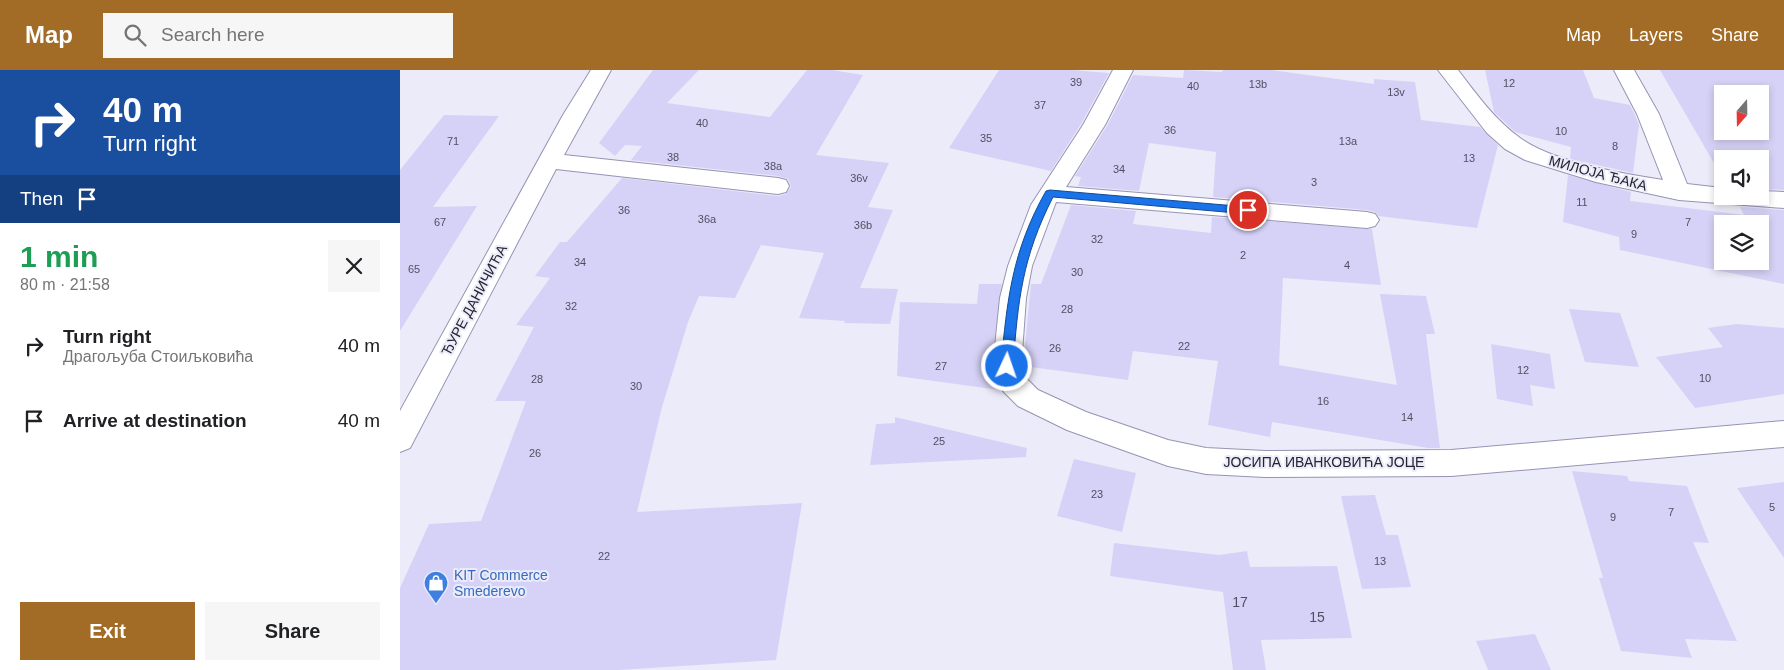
<!DOCTYPE html>
<html lang="en">
<head>
<meta charset="utf-8">
<style>
  :root { --surface:#fff; --page:#f6f6f6; --text:#202124; --muted:#757577; --accent:#a26c26 }
  body { margin:0; font-family:Arial,sans-serif; background:var(--page); color:var(--text); height:100vh; display:flex; flex-direction:column; font-size:19px; white-space:nowrap }
  * { box-sizing:border-box; margin:0 }
  p { font-size:16px; color:var(--muted) }
  .icon { flex:none; width:28px; height:28px; fill:none; stroke:currentColor; stroke-width:2; stroke-linecap:round; stroke-linejoin:round }
  .map { position:relative; flex:1; overflow:hidden }
  .sheet { display:flex; flex-direction:column; background:var(--surface); width:400px }
  .sheet>* { flex:none }
  .top-card { background:#1a4fa0; color:#fff; overflow:hidden }
  .needle { width:32px; rotate:200deg }
  .controls { position:absolute; left:1314px; top:15px; display:grid; gap:10px }
  .controls a { display:grid; place-items:center; width:55px; height:55px; border-radius:0px; background:var(--surface); box-shadow:0 2px 8px #0003; font-size:25px }
  .pin { position:absolute; display:grid; place-items:center; width:42px; height:42px; color:#fff; margin:-21px; border:2px solid #fff; border-radius:50%; box-shadow:0 1px 5px #0007 }
  .me { position:absolute; width:55px; margin:-28px; rotate:3deg; stroke-linejoin:round; filter:drop-shadow(0 0 4px #0008) }
  .turn { display:flex; align-items:center; gap:18px; height:105px; padding:0 20px; font-size:22px }
  .turn .icon { width:65px; height:65px; stroke-width:2.5 }
  .turn b { display:block; font-size:35px; line-height:42px }
  .then { display:flex; align-items:center; height:48px; padding:0 20px; background:#0003; gap:10px; font-size:19px }
  .round { display:grid; place-items:center; flex:none; width:52px; height:52px; border-radius:0px; background:var(--page) }
  .headline { display:flex; align-items:center; justify-content:space-between; height:85px; padding:0 20px }
  h1 { font-size:30px; font-weight:600; line-height:38px; color:#1e9e55 }
  .cta { display:flex; gap:10px; margin-top:auto; padding:10px 20px }
  .cta a { flex:1; height:58px; border-radius:0px; background:var(--accent); color:#fff; font-size:20px; font-weight:600; line-height:58px; text-align:center }
  .cta a+a { background:var(--page); color:var(--text) }
  ul { padding:0; list-style:none }
  li { display:flex; align-items:center; gap:15px; height:75px; padding:0 20px }
  li div { flex:1 }
  li b { display:block; font-size:19px }
  li em { font-style:normal }
  header { display:flex; align-items:center; gap:30px; box-sizing:border-box; height:70px; padding:0 25px; background:var(--accent); color:#fff }
  header strong { font-size:24px }
  nav { display:flex; gap:28px; margin-inline-start:auto; font-size:18px }
  .search { width:350px; height:45px; background:var(--page); display:flex; align-items:center; gap:12px; box-sizing:border-box; padding:0 18px; border-radius:0px; color:var(--muted); font-size:19px }
  main { display:flex; flex:1; min-height:0 }
  .map>svg:first-child { display:block }
</style>
</head>
<body>
<header>
<strong>Map</strong>
<div class="search"><svg class="icon" aria-label="search" viewBox="0 0 24 24"><circle cx="10" cy="10" r="6"/><path d="M15 15l6 6"/></svg>Search here</div>
<nav><a>Map</a><a>Layers</a><a>Share</a></nav>
</header>
<main>
<section class="sheet">
<div class="top-card">
<div class="turn"><svg class="icon" aria-label="right" viewBox="0 0 24 24"><path d="M7 20v-9h11M14 6l5 5-5 5"/></svg><div><b>40 m</b>Turn right</div></div>
<div class="then">Then<svg class="icon" aria-label="arrive" viewBox="0 0 24 24"><path d="M6 21V4h12l-3 4 3 4H6"/></svg></div>
</div>
<div class="headline"><div><h1>1 min</h1><p>80 m · 21:58</p></div><a class="round"><svg class="icon" aria-label="close" viewBox="0 0 24 24"><path d="M6 6l12 12M18 6L6 18"/></svg></a></div>
<ul>
<li><svg class="icon" aria-label="right" viewBox="0 0 24 24"><path d="M7 20v-9h11M14 6l5 5-5 5"/></svg><div><b>Turn right</b><p>Драгољуба Стоиљковића</p></div><em>40 m</em></li>
<li><svg class="icon" aria-label="arrive" viewBox="0 0 24 24"><path d="M6 21V4h12l-3 4 3 4H6"/></svg><div><b>Arrive at destination</b></div><em>40 m</em></li>
</ul>
<div class="cta"><a>Exit</a><a>Share</a></div>
</section>
<div class="map">
<svg width="1384" height="600" viewBox="0 0 1384 600">
  <rect width="100%" height="100%" fill="#ecebf9"/>
  <path fill="#d6d2f7" fill-rule="evenodd" d="M253,0H299L267,33L370,47L407,0H432L463,5L416,85L489,93L468,137L493,140L460,218L498,219L490,254L444,253L445,251L399,248L424,183L361,175L335,228L299,226L288,252L262,337L237,442L402,433L376,590L219,600H0V518L29,454L81,451L126,331H95L134,257L116,255L150,208L135,206L160,172H167L222,108L378,126L386,124L391,117L388,109L378,106L231,90L242,76L225,75L215,86L199,73Z
    M599,0H672L709,3L681,54L651,101L549,78Z
    M784,0L822,2L823,0H871L974,14V9L1015,12L1021,50L1080,57L1098,75L1077,158L978,146L975,142L967,140L813,127L816,82L749,73L739,121L678,116L681,107L675,106L707,56L733,5L783,8Z
    M1085,0H1183L1194,28L1230,35L1235,45L1239,55L1233,103L1170,89L1171,77L1115,62L1094,42Z
    M1260,0H1384V120L1360,119V89H1322V107ZM1322,24H1360V61H1322Z
    M44,45L99,46L33,137L77,136L0,261V100Z
    M1168,105L1231,122L1230,131L1344,145L1340,137L1384,140V214L1220,180L1219,167L1163,152ZM1322,154H1360V191H1322Z
    M671,135L736,141L733,154L811,163L812,147L972,159L981,215L883,208L879,295L997,315L980,224L1026,226L1035,264H1026L1040,378H1028L872,352L870,367L808,355L818,291L733,281L728,310L623,296L631,214H641Z
    M579,214H602L591,296L600,320L497,306L500,232L577,234Z
    M1169,239L1220,243L1239,297L1185,292Z
    M1337,254L1384,258V324L1295,338L1256,287L1323,277L1308,258Z
    M1091,274L1150,284L1155,319L1130,315L1133,336L1097,329Z
    M495,347L627,378L626,387L470,395L476,354L495,353Z
    M674,389L736,403L722,462L657,446Z
    M1172,401L1227,406L1229,411L1287,416L1309,473L1293,472L1337,571L1285,569L1292,588L1221,581L1199,508H1203Z
    M1384,412V488L1337,418Z
    M975,425L986,465H998L1011,517L962,519L941,426Z
    M714,473L819,485L847,481L850,497L937,496L952,568L861,570L866,600H833L823,522L710,506Z
    M1135,564L1151,600H1088L1076,571Z"/>
  <g fill="none" stroke-linecap="round" stroke-linejoin="round">
    <defs>
      <path id="minor" d="M191,0H211L164,85L378,108L386,110L389,116L386,122L378,124L156,99L10,378L0,382V341L163,45Z
        M713,0H733L705,55L666,117L967,142L975,144L979,150L975,156L967,158L656,132L632,196L626,228L621,296L625,307L638,320L686,342L768,370L806,378L865,381L1051,380L1384,351V377L1051,406L865,407L806,404L768,396L667,360L618,336L603,321L593,296L600,228L608,196L631,135L683,55Z
        M1038,0H1058C1077,25 1095,50 1120,68C1152,92 1223,104 1263,110L1237,44L1214,0H1234L1259,44L1287,114L1322,118V126H1360V121L1384,122V138L1279,130L1196,112L1125,90L1105,79L1087,63Z"/>
    </defs>
    <use href="#minor" stroke="#9793b4" stroke-width="2"/>
    <use href="#minor" fill="#fff" fill-rule="evenodd"/>
  </g>
  <path fill="#1a73e8" stroke="#114b97" d="M650,120L848,137L853,140L848,144L653,127C622,188 618,230 613,296L607,301L601,296C607,230 612,181 646,121Z"/>
  <defs>
    <symbol id="shop-pin" viewBox="-11 -11 22 30"><path d="M0 17L-7.5 6A9.5 9.5 0 1 1 7.5 6Z" fill="#3f7fe0" stroke="#ecebf9"/><path d="M-5-2.5h2.3a2.7 3.5 0 0 1 5.4 0H5L5.5 6h-11ZM-1.5-2.5h3a1.5 2.3 0 0 0-3 0Z" fill="#fff"/></symbol>
  </defs>
  <g fill-rule="evenodd">
    <use href="#shop-pin" x="22" y="499" width="28" height="38"/>
  </g>
  <g text-anchor="middle" stroke-width="4" stroke-linejoin="round" paint-order="stroke">
    <g font-size="11" fill="#504f62">
      <text x="676" y="16">39</text>
      <text x="1109" y="17">12</text>
      <text x="858" y="18">13b</text>
      <text x="793" y="20">40</text>
      <text x="996" y="26">13v</text>
      <text x="640" y="39">37</text>
      <text x="302" y="57">40</text>
      <text x="770" y="64">36</text>
      <text x="1161" y="65">10</text>
      <text x="586" y="72">35</text>
      <text x="53" y="75">71</text>
      <text x="948" y="75">13a</text>
      <text x="1215" y="80">8</text>
      <text x="273" y="91">38</text>
      <text x="1069" y="92">13</text>
      <text x="373" y="100">38a</text>
      <text x="719" y="103">34</text>
      <text x="459" y="112">36v</text>
      <text x="914" y="116">3</text>
      <text x="1182" y="136">11</text>
      <text x="224" y="144">36</text>
      <text x="307" y="153">36a</text>
      <text x="40" y="156">67</text>
      <text x="1288" y="156">7</text>
      <text x="463" y="159">36b</text>
      <text x="1234" y="168">9</text>
      <text x="697" y="173">32</text>
      <text x="843" y="189">2</text>
      <text x="180" y="196">34</text>
      <text x="947" y="199">4</text>
      <text x="14" y="203">65</text>
      <text x="677" y="206">30</text>
      <text x="171" y="240">32</text>
      <text x="667" y="243">28</text>
      <text x="784" y="280">22</text>
      <text x="655" y="282">26</text>
      <text x="541" y="300">27</text>
      <text x="1123" y="304">12</text>
      <text x="1305" y="312">10</text>
      <text x="137" y="313">28</text>
      <text x="236" y="320">30</text>
      <text x="923" y="335">16</text>
      <text x="1007" y="351">14</text>
      <text x="539" y="375">25</text>
      <text x="135" y="387">26</text>
      <text x="697" y="428">23</text>
      <text x="1372" y="441">5</text>
      <text x="1271" y="446">7</text>
      <text x="1213" y="451">9</text>
      <text x="204" y="490">22</text>
      <text x="980" y="495">13</text>
    </g>
    <g font-size="14" fill="#242330" stroke="#ecebf9">
      <text transform="translate(1198 103) rotate(15)" y="5">МИЛОЈА ЂАКА</text>
      <text transform="translate(74 230) rotate(-62)" y="5">ЂУРЕ ДАНИЧИЋА</text>
      <text x="924" y="397">ЈОСИПА ИВАНКОВИЋА ЈОЦЕ</text>
    </g>
    <g font-size="14" fill="#366cbe" stroke="#ecebf9" text-anchor="start">
      <text x="54" y="510">KIT Commerce<tspan x="54" dy="16">Smederevo</tspan></text>
    </g>
    <g font-size="14" fill="#504f62">
      <text x="840" y="537">17</text>
      <text x="917" y="552">15</text>
    </g>
  </g>
</svg>
<div class="controls">
<a><svg class="needle" viewBox="-14 -14 28 28"><path d="M0-13l5 13h-10z" fill="#e53935"/><path d="M0 13l5-13h-10z" fill="#757577"/></svg></a>
<a><svg class="icon" aria-label="sound" viewBox="0 0 24 24"><path d="M4 9h4l5-4v14l-5-4H4zM17 9q2 3 0 6"/></svg></a>
<a><svg class="icon" aria-label="layers" viewBox="0 0 24 24"><path d="M12 4l9 5-9 5-9-5zM3 14l9 5 9-5"/></svg></a>
</div>
<div class="pin" style="left:848px;top:140px;background:#d93025"><svg class="icon" aria-label="arrive" viewBox="0 0 24 24"><path d="M6 21V4h12l-3 4 3 4H6"/></svg></div>
<svg class="me" style="left:607px;top:296px" viewBox="-20 -20 40 40"><circle r="17" fill="#1a73e8" stroke="#fff" stroke-width="3"/><path d="M0-11L8 9 0 5-8 9z" fill="#fff"/></svg>
</div>
</main>
</body>
</html>
